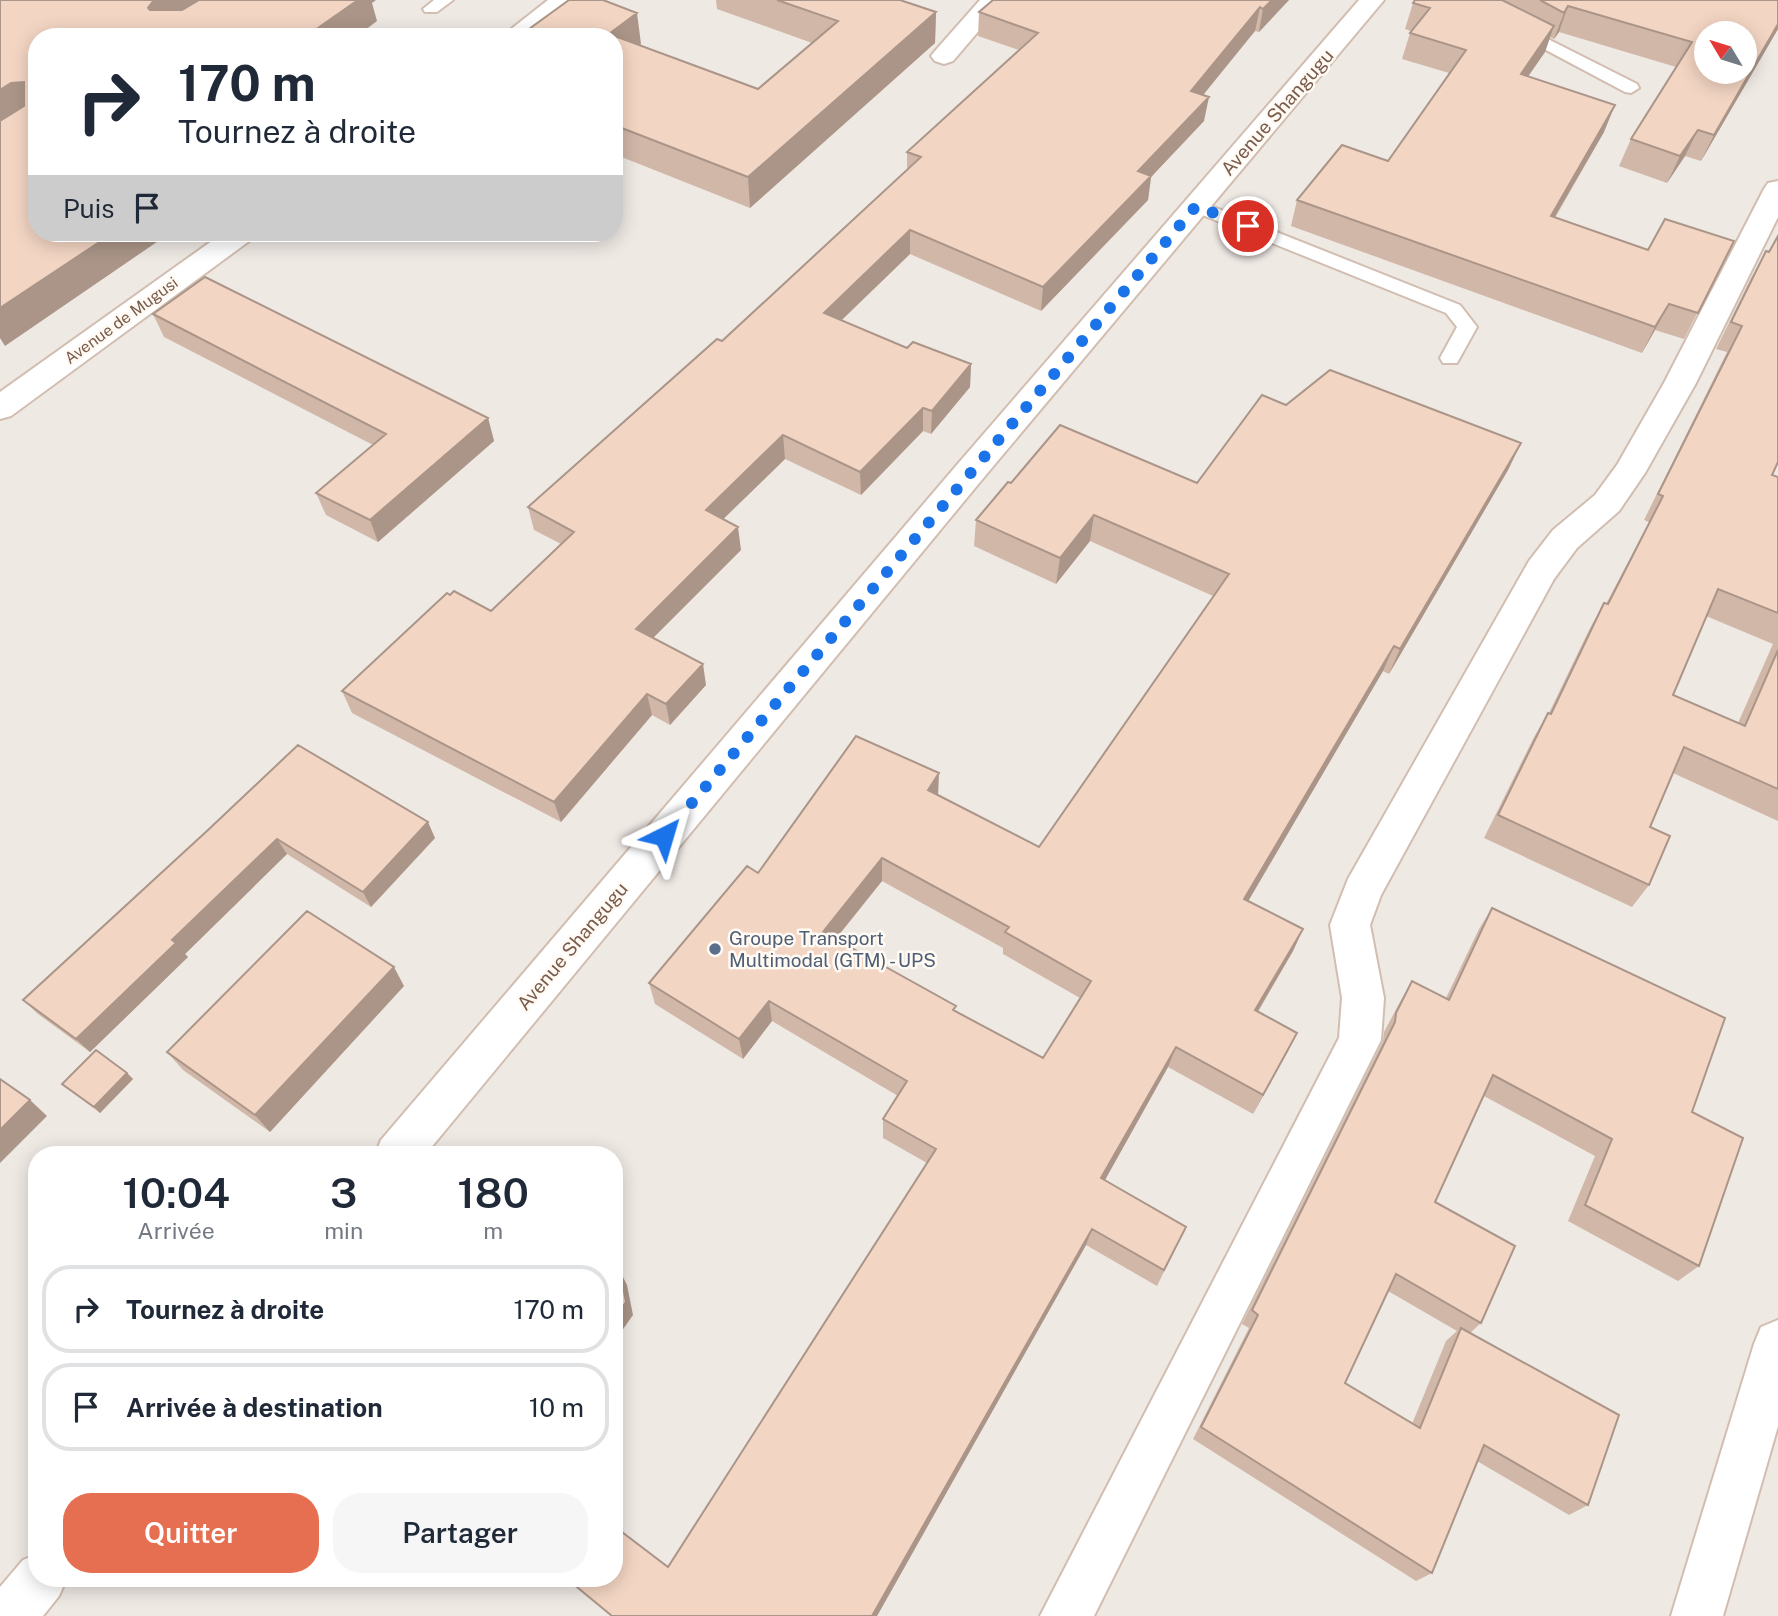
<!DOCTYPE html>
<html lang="fr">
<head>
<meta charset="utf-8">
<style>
  :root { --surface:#fff; --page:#f6f6f7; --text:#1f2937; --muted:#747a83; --line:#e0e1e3; --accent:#e76f51 }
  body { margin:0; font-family:"Public Sans",sans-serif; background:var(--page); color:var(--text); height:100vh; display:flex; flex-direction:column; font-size:26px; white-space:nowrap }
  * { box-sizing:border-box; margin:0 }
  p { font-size:23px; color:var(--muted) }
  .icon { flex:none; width:38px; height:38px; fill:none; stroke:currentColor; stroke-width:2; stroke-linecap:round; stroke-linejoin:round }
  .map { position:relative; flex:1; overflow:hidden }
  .panel { position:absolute; left:28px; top:1146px; width:595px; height:441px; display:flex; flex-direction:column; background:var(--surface); border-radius:28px; box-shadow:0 4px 18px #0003 }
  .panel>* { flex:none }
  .top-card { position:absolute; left:28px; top:28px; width:595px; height:214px; border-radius:28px; box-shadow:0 4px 18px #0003; background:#fff; color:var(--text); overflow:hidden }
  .needle { width:46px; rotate:308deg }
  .controls { position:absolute; left:1694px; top:21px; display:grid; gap:14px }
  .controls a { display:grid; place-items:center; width:63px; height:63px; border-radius:50%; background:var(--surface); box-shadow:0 4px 18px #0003; font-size:35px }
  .pin { position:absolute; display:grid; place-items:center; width:60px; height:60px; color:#fff; margin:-30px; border:4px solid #fff; border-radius:50%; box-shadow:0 2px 7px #0007 }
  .me { position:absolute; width:77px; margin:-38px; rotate:40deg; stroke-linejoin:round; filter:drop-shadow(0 0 5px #0008) }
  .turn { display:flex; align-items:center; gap:24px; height:147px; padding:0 35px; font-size:32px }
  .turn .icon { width:91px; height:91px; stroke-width:2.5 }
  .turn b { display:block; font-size:49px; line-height:60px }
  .then { display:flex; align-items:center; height:66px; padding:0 35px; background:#0003; gap:14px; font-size:26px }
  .eta { display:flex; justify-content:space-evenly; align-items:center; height:119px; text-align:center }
  .eta b { font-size:42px; font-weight:600; line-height:49px }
  .primary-button { display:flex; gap:14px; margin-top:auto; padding:14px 35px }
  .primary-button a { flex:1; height:80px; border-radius:28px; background:var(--accent); color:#fff; font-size:28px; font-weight:600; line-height:80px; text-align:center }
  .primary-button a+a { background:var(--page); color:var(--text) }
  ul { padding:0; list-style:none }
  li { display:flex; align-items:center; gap:21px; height:88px; margin:0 14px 10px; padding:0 21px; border:4px solid var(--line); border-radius:28px }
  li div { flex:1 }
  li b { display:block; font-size:26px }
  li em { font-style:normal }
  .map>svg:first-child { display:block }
</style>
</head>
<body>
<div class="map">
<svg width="1778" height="1616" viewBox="0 0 1778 1616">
  <rect width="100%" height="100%" fill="#fdf6ec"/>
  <path fill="#efe9e4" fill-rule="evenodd" d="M0,0H1778V1616H0ZM1706,33H1745V72H1706ZM37,37H614V233H37ZM37,1155H614V1578H37Z"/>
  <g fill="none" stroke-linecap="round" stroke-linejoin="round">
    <defs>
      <path id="lane" d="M434,0H453L437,12H425L423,9Z
        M1518,24L1637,84L1639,88L1631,93L1625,92L1512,32L1510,29Z
        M1196,200L1460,305L1477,327L1457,363H1443L1440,358L1457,327L1446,313L1190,210L1187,206Z"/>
      <path id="street" d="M548,0H576L531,37H501Z
        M980,0H1005L953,61L944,64L935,61L931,56L935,51Z
        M1359,0H1384L980,482L425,1155H375L381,1140L956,466Z
        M1778,181V217L1696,383L1645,473L1619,511L1577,548L1554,579L1381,895L1370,925L1384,998L1381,1040L1094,1616H1040L1339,1038L1342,998L1330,925L1348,879L1529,561L1553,530L1595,495L1617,465L1664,383L1764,189L1768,183Z
        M223,233H256L252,239L11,416L0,419V392Z
        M1778,1320V1426L1723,1616H1671L1754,1344L1761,1327Z
        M37,1554V1578H67L59,1596L43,1616H0V1587L23,1560Z"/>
    </defs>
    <use href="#lane" stroke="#d1beb0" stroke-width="4"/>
    <use href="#street" stroke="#d1beb0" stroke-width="4"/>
    <use href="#lane" fill="#fff" fill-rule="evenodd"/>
    <use href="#street" fill="#fff" fill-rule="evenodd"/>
  </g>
  <path fill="#d1b7a8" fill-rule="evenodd" d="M716,0H900L936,12L935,43L750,208L614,154V37L641,44L640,45L758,89L812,43L717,9Z
    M1289,0L1259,32L1255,31L1202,95L1204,121L1151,177L1148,200L1041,311L910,254L842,320L907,348L971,364L970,387L931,434L923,431L861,495L785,459L723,519L741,550L653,638L706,685L670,725L652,715L561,822L352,713L342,691L491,611L561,544L534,530L528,507L722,341L907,170V152L1019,50L978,36L979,12Z
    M1415,0H1778V29L1701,161L1685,156L1667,183L1619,166L1631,139L1676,67L1559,32L1554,39L1550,37L1545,52L1528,76L1604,132L1555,218L1648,250L1734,241L1684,339L1655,330L1642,353L1291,226L1297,200L1388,161L1449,73L1402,59L1410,33L1411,31L1405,29L1413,3Z
    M1778,234V462L1772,475L1778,477V821L1673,773L1650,827L1649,885L1632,907L1484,838L1534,737L1548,713H1549L1590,628L1604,603L1606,604L1649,522L1644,520L1727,352L1716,349L1751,278L1766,251L1769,252ZM1706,616L1773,644L1738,723L1673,695Z
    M153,314L488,418L494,441L378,542L326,515L316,493L373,445L164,337Z
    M1286,405L1521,443L1508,470L1389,674L1383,671L1248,901L1303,929L1293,951L1258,1012L1297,1033L1253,1114L1168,1067L1105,1180L1186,1227L1157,1286L1086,1245L877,1616H612L668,1567L927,1163L883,1138V1119L898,1096L772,1021L743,1059L655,1004L649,983L758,873L938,795L1039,847L1213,596L1090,541L1056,584L974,546L976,520L1011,483H1197ZM882,881L1003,948V954L1080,998L1043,1058L956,1011L836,939Z
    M208,830L435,838L371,907L287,854L185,954L188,957L90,1052L38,1014L23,1000Z
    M1492,908L1692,1112L1699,1266L1678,1281L1568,1221L1595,1156L1484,1096L1435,1202L1481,1323L1470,1333L1588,1505L1569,1515L1477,1461L1432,1573L1416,1581L1193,1439L1249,1328L1242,1324L1383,1041L1384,1032L1401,1000L1412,981L1446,998L1479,929ZM1388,1291L1457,1331L1446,1341L1412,1424L1345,1383Z
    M404,986L270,1132L183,1070L167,1052Z
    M127,1073L133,1079L100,1113L62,1084Z"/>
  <path fill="#aa9588" d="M154,0H213L165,30L148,8Z
    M352,0H376L372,3L377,21L356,37H305Z
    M1272,0H1289L1259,32L1263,9Z
    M1568,6L1559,32L1554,39L1564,13Z
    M1260,7L1255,31L1187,115L1191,91Z
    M936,12L935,43L750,208L748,177Z
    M637,13L641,44L614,65L609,34Z
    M1778,24V29L1701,161L1714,135Z
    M1554,26L1545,52L1512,100L1521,74Z
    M24,82L37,107L0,129V90L11,83Z
    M1209,97L1204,121L1151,177L1148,200L1041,311L1043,287L1138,171Z
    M1615,105L1604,132L1540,242L1551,216Z
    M1698,130L1685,156L1667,183L1680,156Z
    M910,230V254L825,336L824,313Z
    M113,233H170L5,346L0,338V308Z
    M1669,304L1655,330L1642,353L1655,327Z
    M971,364L970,387L931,434L932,411Z
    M923,408V431L861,495L860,472Z
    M488,418L494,441L378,542L370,520Z
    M783,435L785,459L709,533L706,510Z
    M1521,443L1508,470L1389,674L1400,649Z
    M1094,515L1090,541L1056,584L1060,558Z
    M738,527L741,550L640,651L636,629Z
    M1394,646L1383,671L1236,922L1244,899Z
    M703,664L706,685L670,725L666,704Z
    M647,694L652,715L561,822L554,802Z
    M939,773L938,797L928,790Z
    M428,822L435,838L371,907L363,892Z
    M277,839L287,854L185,954L188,957L90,1052L76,1039L172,940Z
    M882,858V881L824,953L823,932Z
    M1303,929L1293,951L1246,1031L1255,1010Z
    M394,967L404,986L270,1132L255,1115Z
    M769,1001L772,1021L743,1059L739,1039Z
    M1297,1033L1287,1053L1253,1114L1263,1095Z
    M1176,1047L1168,1067L1096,1196L1101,1178Z
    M127,1073L133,1079L100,1113L94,1107Z
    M30,1100L47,1116L0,1163V1130Z
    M1092,1229L1086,1245L877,1616H872Z
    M620,1271L627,1285L633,1315L614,1342V1319Z"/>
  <path fill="#f3d5c3" stroke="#aa9588" stroke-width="2" fill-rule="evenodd" d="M0,0H154L148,8L150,10H182L199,0H358L305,37H37V233H113L0,308V121L24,106V82L11,83L0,90Z
    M569,0H603L637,13L609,34L758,89L838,21L777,0H900L936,12L748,177L614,125V37H518Z
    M993,0H1272L1263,9L1260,7L1191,91L1209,97L1138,171L1151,176L1043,287L910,230L824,313L907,348L913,342L971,364L932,411L923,408L860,472L783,435L706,510L738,527L636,629L703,664L666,704L647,694L554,802L342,691L447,593L450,595L454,591L491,611L574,532L528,507L717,339L722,341L921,157L907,152L1038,33L979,12Z
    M1415,0H1502L1554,26L1521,74L1615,105L1551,216L1648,250L1665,219L1734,241L1698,313L1669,304L1655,327L1297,200L1342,145L1388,161L1466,50L1410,33L1430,8L1413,3Z
    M1540,0H1778V24L1714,135L1698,130L1680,156L1631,139L1692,42L1568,6L1564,13ZM1706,33H1745V72H1706Z
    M1778,236V462L1772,475L1778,477V613L1718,589L1673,695L1745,726L1778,650V789L1684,747L1650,827L1670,836L1649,885L1498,815L1548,713L1551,714L1604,603L1608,604L1663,496L1658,494L1742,326L1731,322L1766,251L1769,252Z
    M205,277L488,418L370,520L316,493L386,434L153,314Z
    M1330,370L1521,443L1400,649L1394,646L1244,899L1303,929L1255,1010L1297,1033L1263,1095L1176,1047L1101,1178L1186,1227L1164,1270L1092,1229L872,1616H612L566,1578H614V1526L668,1567L936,1149L883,1119L907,1081L769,1001L739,1039L649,983L747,866L758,873L856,736L939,773L928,790L1039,847L1229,574L1094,515L1060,558L976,520L1008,482L1011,483L1060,425L1197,483L1262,395L1286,405ZM882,858L1009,927L1005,932L1091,981L1043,1058L953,1010L956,1006L823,932Z
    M298,745L428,822L363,892L277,839L172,940L176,943L76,1039L23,1000L208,830Z
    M1492,908L1725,1018L1692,1112L1743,1138L1699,1266L1585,1205L1612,1139L1493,1075L1435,1202L1515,1246L1481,1323L1396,1274L1345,1383L1420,1428L1461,1328L1619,1415L1588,1505L1484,1445L1432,1573L1201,1427L1258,1315L1252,1310L1395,1022L1396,1013L1412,981L1449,1000Z
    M307,911L394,967L255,1115L167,1052Z
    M96,1050L127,1073L94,1107L62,1084Z
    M0,1079L30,1100L0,1130Z
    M137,1149L145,1155H131Z
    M614,1266L620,1271L626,1302L614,1319Z"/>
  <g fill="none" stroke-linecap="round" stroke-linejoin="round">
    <path stroke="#1a73e8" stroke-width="12" stroke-dasharray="0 21.6" d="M664,836L1196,206L1248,226"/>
  </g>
  <circle fill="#5c6f8a" stroke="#fffaf3" stroke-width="2.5" cx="715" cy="949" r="7"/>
  <g text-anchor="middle" stroke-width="5" stroke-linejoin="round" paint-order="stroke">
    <g font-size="16" fill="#7a5c4d" stroke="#fffaf3">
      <text transform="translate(121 320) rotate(-36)" y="6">Avenue de Mugusi</text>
    </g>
    <g font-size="19" fill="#7a5c4d" stroke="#fffaf3">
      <text transform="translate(1277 112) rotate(-49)" y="7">Avenue Shangugu</text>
      <text transform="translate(572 946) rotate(-50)" y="7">Avenue Shangugu</text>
    </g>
    <g font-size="19" fill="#4e5e75" stroke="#fffaf3" text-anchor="start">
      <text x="729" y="945">Groupe Transport<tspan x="729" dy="22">Multimodal (GTM) - UPS</tspan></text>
    </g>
  </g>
</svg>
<div class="controls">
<a><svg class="needle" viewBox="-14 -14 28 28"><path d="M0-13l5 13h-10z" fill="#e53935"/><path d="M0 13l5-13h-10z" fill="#747a83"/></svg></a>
</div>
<div class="pin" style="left:1248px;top:226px;background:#d93025"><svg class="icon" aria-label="arrive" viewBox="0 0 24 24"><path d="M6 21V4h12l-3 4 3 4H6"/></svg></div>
<svg class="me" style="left:664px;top:836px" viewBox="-20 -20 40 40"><path d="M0-17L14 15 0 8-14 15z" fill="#1a73e8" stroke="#fff" stroke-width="4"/></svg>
<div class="top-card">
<div class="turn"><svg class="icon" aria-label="right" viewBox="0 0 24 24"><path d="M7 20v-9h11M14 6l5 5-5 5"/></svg><div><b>170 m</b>Tournez à droite</div></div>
<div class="then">Puis<svg class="icon" aria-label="arrive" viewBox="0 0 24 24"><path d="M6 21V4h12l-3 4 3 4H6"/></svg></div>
</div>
<section class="panel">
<div class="eta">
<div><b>10:04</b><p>Arrivée</p></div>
<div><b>3</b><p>min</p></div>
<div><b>180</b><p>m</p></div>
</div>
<ul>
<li><svg class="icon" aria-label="right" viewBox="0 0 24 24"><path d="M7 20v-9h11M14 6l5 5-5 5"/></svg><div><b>Tournez à droite</b></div><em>170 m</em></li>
<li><svg class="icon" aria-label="arrive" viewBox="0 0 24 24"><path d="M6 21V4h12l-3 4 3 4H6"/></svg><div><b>Arrivée à destination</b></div><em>10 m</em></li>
</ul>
<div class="primary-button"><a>Quitter</a><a>Partager</a></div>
</section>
</div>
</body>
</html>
